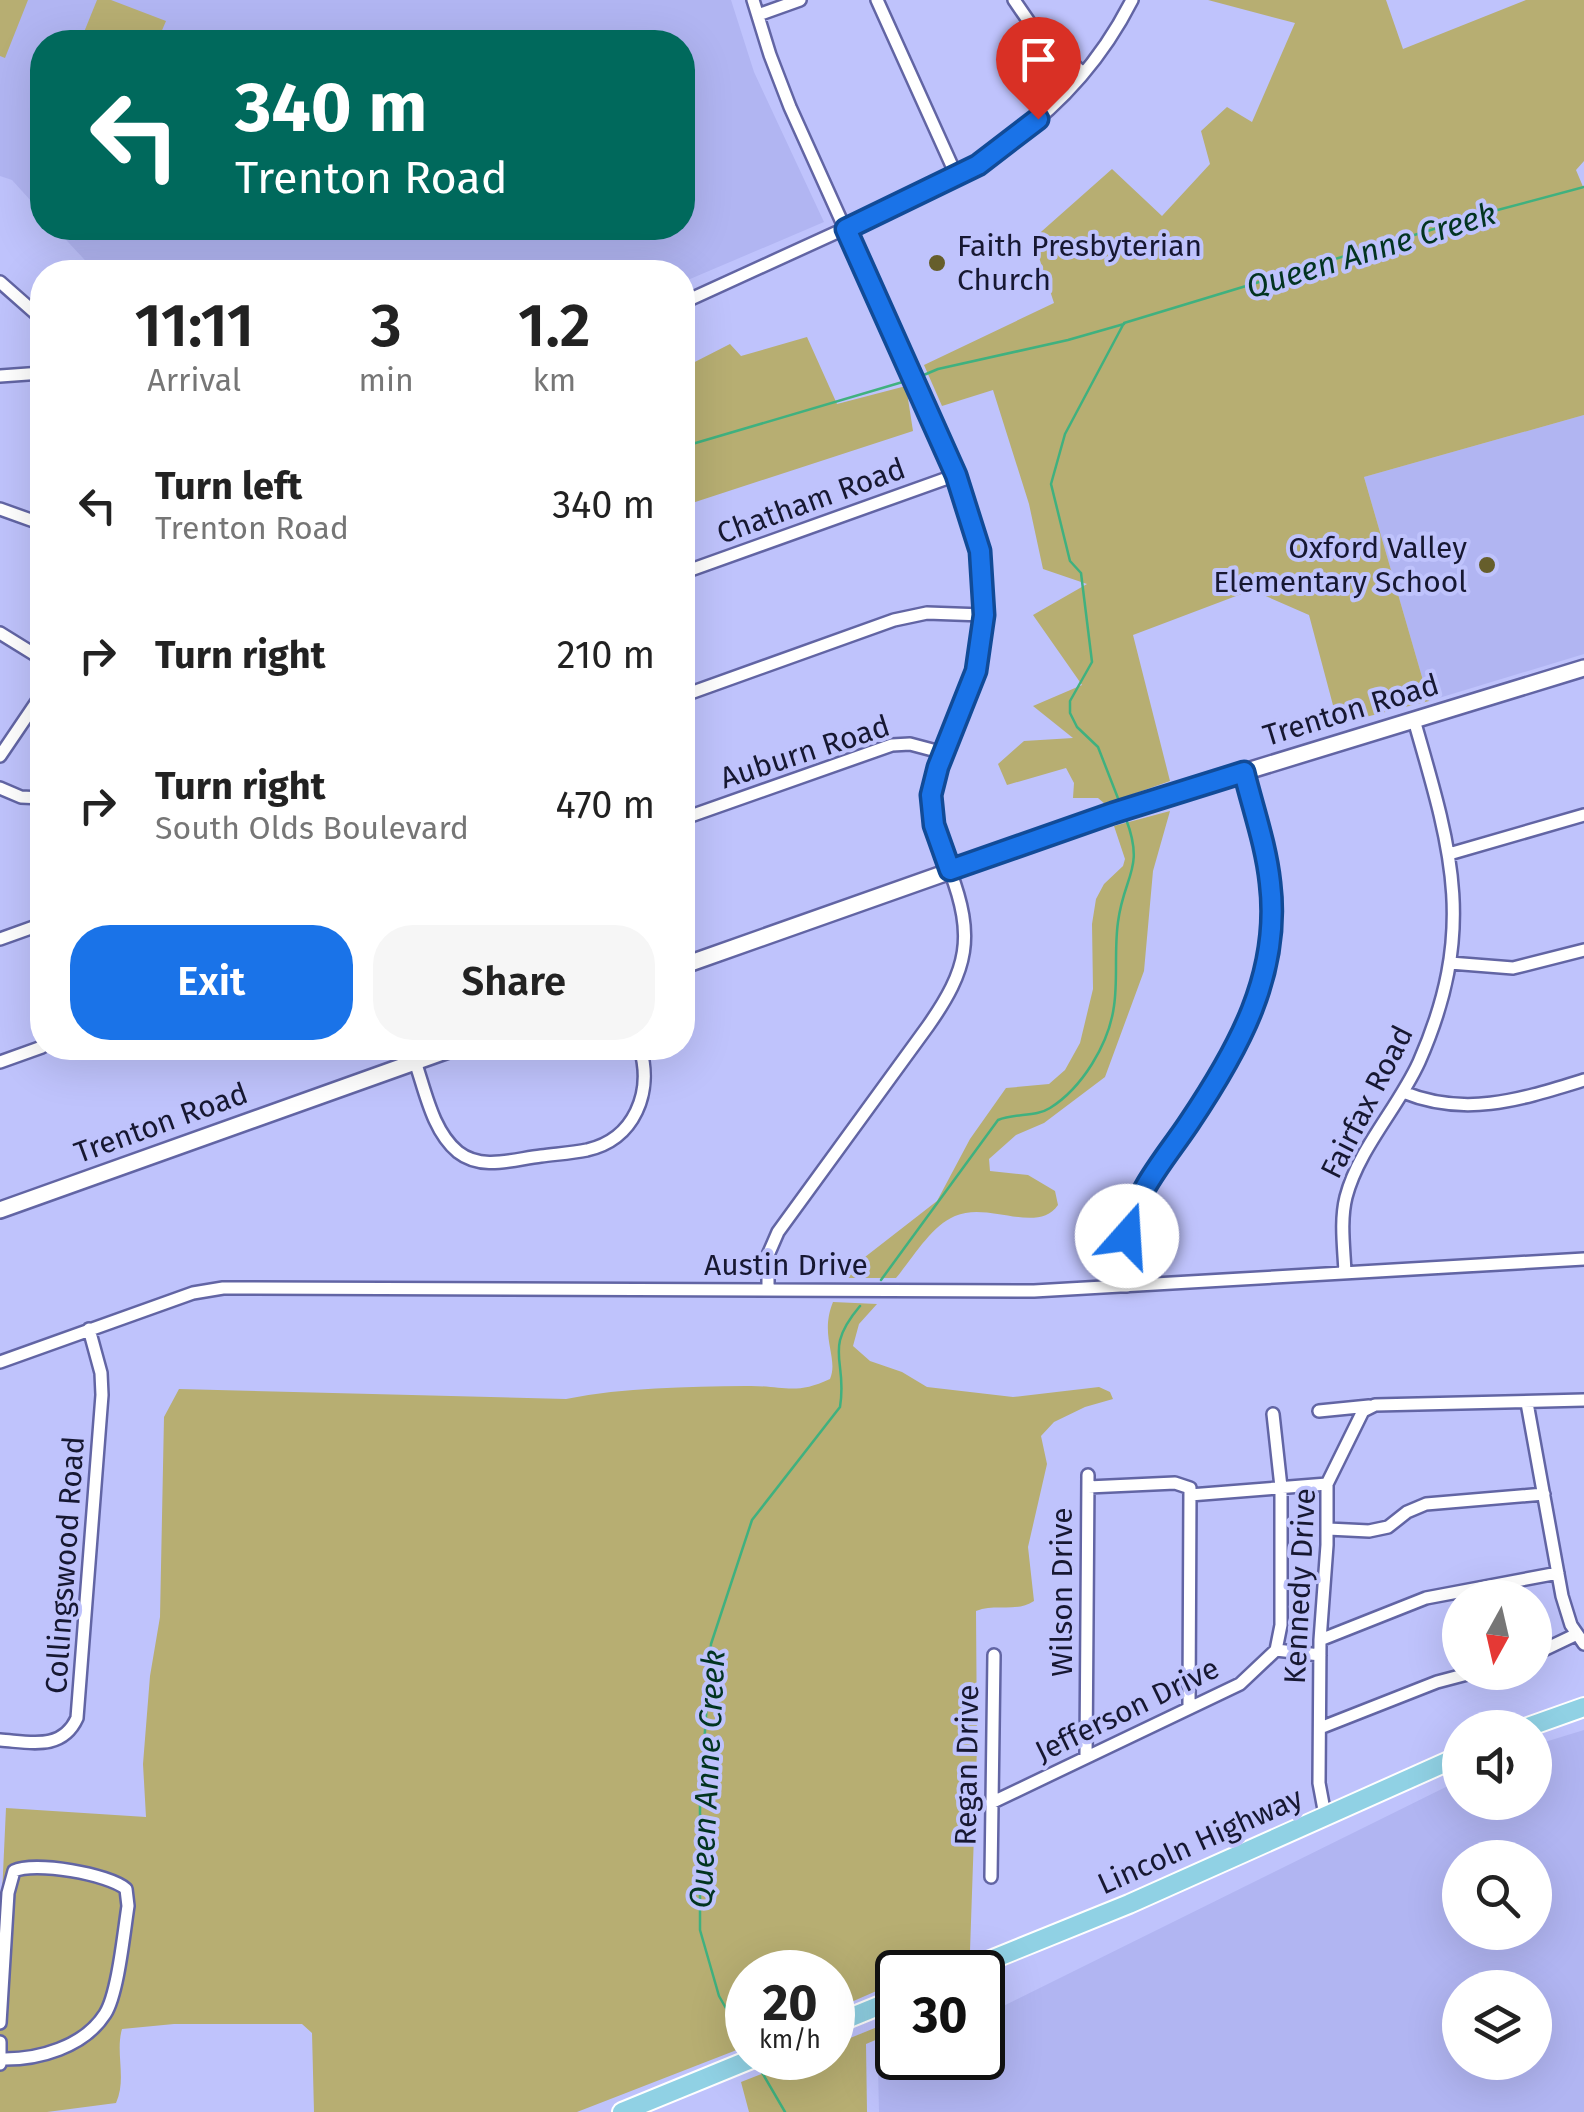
<!DOCTYPE html>
<html lang="en">
<head>
<meta charset="utf-8">
<style>
  :root { --surface:#fff; --page:#f6f6f6; --text:#222; --muted:#767676; --accent:#1a73e8 }
  body { margin:0; font-family:"Fira Sans",sans-serif; background:var(--page); color:var(--text); height:100vh; display:flex; flex-direction:column; font-size:38px; white-space:nowrap }
  * { box-sizing:border-box; margin:0 }
  p { font-size:32px; color:var(--muted) }
  .icon { flex:none; width:55px; height:55px; fill:none; stroke:currentColor; stroke-width:2; stroke-linecap:round; stroke-linejoin:round }
  .map { position:relative; flex:1; overflow:hidden }
  .details { position:absolute; left:30px; top:260px; width:665px; height:800px; display:flex; flex-direction:column; background:var(--surface); border-radius:40px; box-shadow:0 10px 40px #0002 }
  .details>* { flex:none }
  .hud { position:absolute; left:30px; top:30px; width:665px; height:210px; border-radius:40px; box-shadow:0 10px 40px #0002; background:#00695c; color:#fff; overflow:hidden }
  .needle { width:65px; rotate:188deg }
  .fabs { position:absolute; left:1442px; top:1580px; display:grid; gap:20px }
  .fabs a { display:grid; place-items:center; width:110px; height:110px; border-radius:50%; background:var(--surface); box-shadow:0 10px 40px #0002; font-size:50px }
  .speed { position:absolute; left:725px; top:1950px; display:flex; gap:20px; font-size:50px; font-weight:700; text-align:center }
  .speed>* { display:grid; place-content:center; width:130px; height:130px; border-radius:50%; background:var(--surface); box-shadow:0 10px 40px #0002; line-height:1 }
  .speed small { font-size:25px; font-weight:400 }
  .speed .limit { border:5px solid #111; border-radius:15px; background:#fff; color:#111 }
  .pin { position:absolute; display:grid; place-items:center; width:85px; height:85px; color:#fff; margin:-102px -42px; border-radius:50% 50% 50% 0; rotate:-45deg; box-shadow:0 0 10px #0007 }
  .pin .icon { rotate:45deg }
  .me { position:absolute; width:110px; margin:-55px; rotate:19deg; stroke-linejoin:round; filter:drop-shadow(0 0 8px #0008) }
  .turn { display:flex; align-items:center; gap:35px; height:210px; padding:0 40px; font-size:45px }
  .turn .icon { width:130px; height:130px; stroke-width:2.5 }
  .turn b { display:block; font-size:70px; line-height:85px }
  .eta { display:flex; justify-content:space-evenly; align-items:center; height:170px; text-align:center }
  .eta b { font-size:60px; font-weight:600; line-height:70px }
  .button { display:flex; gap:20px; margin-top:auto; padding:20px 40px }
  .button a { flex:1; height:115px; border-radius:40px; background:var(--accent); color:#fff; font-size:40px; font-weight:600; line-height:115px; text-align:center }
  .button a+a { background:var(--page); color:var(--text) }
  ul { padding:0; list-style:none }
  li { display:flex; align-items:center; gap:30px; height:150px; padding:0 40px }
  li div { flex:1 }
  li b { display:block; font-size:38px }
  li em { font-style:normal }
  .map>svg:first-child { display:block }
</style>
</head>
<body>
<div class="map">
<svg width="1584" height="2112" viewBox="0 0 1584 2112">
  <rect width="100%" height="100%" fill="#bfc3fc"/>
  <path fill="#b1b5f2" fill-rule="evenodd" d="M0,0H731L754,72L824,222L683,282L682,272H96L55,228H682V42H42V213L12,180L0,176Z
    M1584,415V654L1429,701L1364,477Z
    M1584,1730V2112H879L878,2068L899,2058H982L983,2016L1460,1780V1802H1535V1745ZM1460,1858H1535V1932H1460ZM1460,1988H1535V2062H1460Z"/>
  <path fill="#b7ae72" d="M0,0H28L5,58L0,56Z
    M97,0H111L166,21L157,42H80Z
    M1208,0H1386L1403,49L1526,0H1584V161L1576,170L1584,189V415L1364,477L1429,701L1338,724L1309,615L1252,590L1133,635L1170,781L1105,804L1098,798H1073L1074,783L1066,768L1007,785L998,764L1024,741L1073,738L1033,706L1082,685L1033,615L1087,584L1043,569L1029,504L993,390L942,406L924,365L1054,303L1033,239L1112,169L1162,216L1210,164L1201,131L1227,107L1252,122L1295,23Z
    M807,337L837,404L906,386L913,431L683,506V368L730,344L741,356Z
    M1170,811L1153,871L1144,971L1105,1077L1044,1123L1016,1135L989,1159L990,1171L1028,1175L1055,1191L1058,1205C1037,1235 989,1201 955,1216C931,1226 912,1259 896,1278H848L865,1257L937,1201L970,1139L1006,1088L1049,1084L1065,1070L1080,1043L1093,989L1092,924L1096,899L1104,884L1123,866L1125,859L1114,826Z
    M833,1302L877,1304L859,1324L853,1346L870,1361L902,1372L927,1387L1013,1397L1099,1387L1110,1392L1113,1399L1085,1407L1054,1422L1041,1436L1047,1464L1028,1547L1034,1601C1016,1613 996,1603 976,1611L977,1747L970,1951L920,1972H898L897,1982L833,2010L832,1972H748L747,2046L577,2112H314L312,2033L302,2024H174L122,2029C115,2053 127,2079 116,2103L47,2112H0V1938L6,1808L146,1817L143,1764L150,1676L160,1617L164,1417L179,1389L566,1399C626,1387 685,1387 746,1386C783,1385 794,1396 830,1379C839,1358 819,1336 833,1302Z
    M897,2019V2031L866,2044L867,2112H749L741,2082L802,2058H832L833,2045Z"/>
  <g fill="none" stroke-linecap="round" stroke-linejoin="round">
    <path stroke="#40b17f" stroke-width="2.5" d="M919,377L938,369L1068,340L1124,324
      M682,447L906,381
      M1121,806L1098,747L1077,727L1070,713V701L1092,662L1081,573L1070,561L1051,484L1065,434L1124,323L1490,212L1584,187
      M881,1280L998,1120C1015,1113 1036,1117 1050,1108C1082,1088 1109,1044 1114,1006C1118,980 1114,950 1118,922C1124,875 1145,869 1126,819
      M747,2045L719,1996L700,1930V1803L711,1644L752,1520L840,1407C848,1359 822,1351 860,1306
      M760,2069L785,2112"/>
    <defs>
      <path id="street" d="M753,0L770,55L790,107L956,475C985,550 994,628 964,705C953,734 932,765 931,797C931,824 941,846 950,871C975,937 968,969 928,1026L778,1232L768,1255V1290
        M877,0L957,177
        M1014,0L1034,29L1083,73
        M758,15L800,0
        M0,282L42,319
        M682,303C736,278 790,254 844,229C966,174 1068,126 1132,0
        M0,376L42,373
        M0,509L42,524
        M682,573L956,475
        M0,633L42,659
        M682,696L894,620L927,613L983,615
        M0,756L42,694
        M0,788L21,797L42,798
        M682,819L892,745L910,744L944,753
        M1449,854L1584,815
        M0,939L42,924
        M1450,963L1513,968L1584,950
        M410,1048C424,1081 429,1128 458,1152C482,1171 514,1159 541,1156C556,1154 572,1153 587,1150C635,1139 653,1092 640,1048
        M0,1062L42,1047
        M1403,1092C1466,1118 1522,1099 1584,1080
        M1345,1273C1344,1248 1340,1221 1346,1197C1359,1148 1398,1108 1419,1062C1477,930 1452,851 1414,720
        M1127,1286V1236L1136,1205L1238,1045C1287,942 1272,878 1243,772
        M0,1362L193,1293L223,1288L1034,1291L1584,1259
        M1527,1403L1562,1596L1571,1625L1584,1644
        M1319,1411L1369,1406
        M1088,1487L1175,1483L1190,1488L1189,1707
        M1190,1495L1327,1484
        M1328,1529L1369,1531L1388,1527L1407,1512L1426,1504L1544,1494
        M1320,1640L1426,1598L1558,1573
        M1276,1650L1320,1655
        M1535,1654L1577,1634
        M1320,1728L1437,1682L1475,1672
        M0,1740C30,1742 62,1751 77,1718L102,1395L101,1373L89,1329
        M1086,1757L1088,1475
        M991,1803L1240,1684L1276,1650L1281,1625V1487L1273,1414
        M1325,1815L1319,1783L1320,1640L1327,1545V1484L1363,1411L1375,1405L1584,1400
        M991,1877L994,1655
        M0,2023L8,1893L14,1871C34,1861 109,1874 126,1889L128,1906C124,1931 118,1994 105,2014C84,2047 38,2060 1,2059
        M0,2042V2064"/>
      <path id="secondary" d="M682,966L1146,802L1584,668
        M0,1210L454,1048"/>
      <path id="primary" d="M1525,1728L1584,1707
        M961,1972L1129,1904L1460,1756
        M832,2025L898,1998
        M622,2112L754,2058"/>
    </defs>
    <use href="#street" stroke="#6265a4" stroke-width="16"/>
    <use href="#secondary" stroke="#6265a4" stroke-width="20"/>
    <use href="#primary" stroke="#fff" stroke-width="22"/>
    <use href="#street" stroke="#fff" stroke-width="11"/>
    <use href="#secondary" stroke="#fff" stroke-width="15"/>
    <use href="#primary" stroke="#90d1e4" stroke-width="18"/>
  </g>
  <g fill="none" stroke-linecap="round" stroke-linejoin="round">
    <defs>
      <path id="route" d="M1038,119L978,165L846,229L956,475L980,551L984,615L976,671L938,767L931,795L934,825L950,870L1113,813L1244,772C1253,809 1266,845 1270,883C1281,974 1238,1050 1189,1123C1165,1159 1135,1191 1127,1236"/>
    </defs>
    <use href="#route" stroke="#114b97" stroke-width="25"/>
    <use href="#route" stroke="#1a73e8" stroke-width="18"/>
  </g>
  <g fill="#665e2b" stroke="#bfc3fc" stroke-width="4">
    <circle cx="937" cy="263" r="10"/>
    <circle cx="1487" cy="565" r="10"/>
  </g>
  <g text-anchor="middle" stroke-width="8" stroke-linejoin="round" paint-order="stroke">
    <g font-size="30" fill="#171832" stroke="#bfc3fc" text-anchor="start">
      <text x="957" y="256">Faith Presbyterian<tspan x="957" dy="34">Church</tspan></text>
      <text x="1467" y="558" text-anchor="end">Oxford Valley<tspan x="1467" dy="34">Elementary School</tspan></text>
    </g>
    <g font-size="30" fill="#171832" stroke="#bfc3fc">
      <text transform="translate(811 501) rotate(-20)" y="10">Chatham Road</text>
      <text transform="translate(1351 710) rotate(-17)" y="10">Trenton Road</text>
      <text transform="translate(805 752) rotate(-18)" y="10">Auburn Road</text>
      <text transform="translate(1367 1102) rotate(-63)" y="10">Fairfax Road</text>
      <text transform="translate(161 1123) rotate(-20)" y="10">Trenton Road</text>
      <text x="786" y="1275">Austin Drive</text>
      <text transform="translate(65 1565) rotate(-86)" y="10">Collingswood Road</text>
      <text transform="translate(1300 1586) rotate(-87)" y="10">Kennedy Drive</text>
      <text transform="translate(1062 1592) rotate(-90)" y="10">Wilson Drive</text>
      <text transform="translate(1127 1710) rotate(-26)" y="10">Jefferson Drive</text>
      <text transform="translate(967 1765) rotate(-89)" y="10">Regan Drive</text>
      <text transform="translate(1200 1841) rotate(-24)" y="10">Lincoln Highway</text>
    </g>
    <g font-size="32" font-style="italic" fill="#023421" stroke="#bfc3fc">
      <text transform="translate(1371 250) rotate(-17)" y="11">Queen Anne Creek</text>
      <text transform="translate(707 1779) rotate(-87)" y="11">Queen Anne Creek</text>
    </g>
  </g>
</svg>
<div class="fabs">
<a><svg class="needle" viewBox="-14 -14 28 28"><path d="M0-13l5 13h-10z" fill="#e53935"/><path d="M0 13l5-13h-10z" fill="#767676"/></svg></a>
<a><svg class="icon" aria-label="sound" viewBox="0 0 24 24"><path d="M4 9h4l5-4v14l-5-4H4zM17 9q2 3 0 6"/></svg></a>
<a><svg class="icon" aria-label="search" viewBox="0 0 24 24"><circle cx="10" cy="10" r="6"/><path d="M15 15l6 6"/></svg></a>
<a><svg class="icon" aria-label="layers" viewBox="0 0 24 24"><path d="M12 4l9 5-9 5-9-5zM3 14l9 5 9-5"/></svg></a>
</div>
<div class="speed"><div>20<small>km/h</small></div><div class="limit">30</div></div>
<div class="pin" style="left:1038px;top:119px;background:#d93025"><svg class="icon" aria-label="arrive" viewBox="0 0 24 24"><path d="M6 21V4h12l-3 4 3 4H6"/></svg></div>
<svg class="me" style="left:1127px;top:1236px" viewBox="-20 -20 40 40"><circle r="19" fill="#fff"/><path d="M0-13L10 11 0 6-10 11z" fill="#1a73e8"/></svg>
<div class="hud">
<div class="turn"><svg class="icon" aria-label="left" viewBox="0 0 24 24"><path d="M17 20v-9H6M10 6l-5 5 5 5"/></svg><div><b>340 m</b>Trenton Road</div></div>
</div>
<section class="details">
<div class="eta">
<div><b>11:11</b><p>Arrival</p></div>
<div><b>3</b><p>min</p></div>
<div><b>1.2</b><p>km</p></div>
</div>
<ul>
<li><svg class="icon" aria-label="left" viewBox="0 0 24 24"><path d="M17 20v-9H6M10 6l-5 5 5 5"/></svg><div><b>Turn left</b><p>Trenton Road</p></div><em>340 m</em></li>
<li><svg class="icon" aria-label="right" viewBox="0 0 24 24"><path d="M7 20v-9h11M14 6l5 5-5 5"/></svg><div><b>Turn right</b></div><em>210 m</em></li>
<li><svg class="icon" aria-label="right" viewBox="0 0 24 24"><path d="M7 20v-9h11M14 6l5 5-5 5"/></svg><div><b>Turn right</b><p>South Olds Boulevard</p></div><em>470 m</em></li>
</ul>
<div class="button"><a>Exit</a><a>Share</a></div>
</section>
</div>
</body>
</html>
